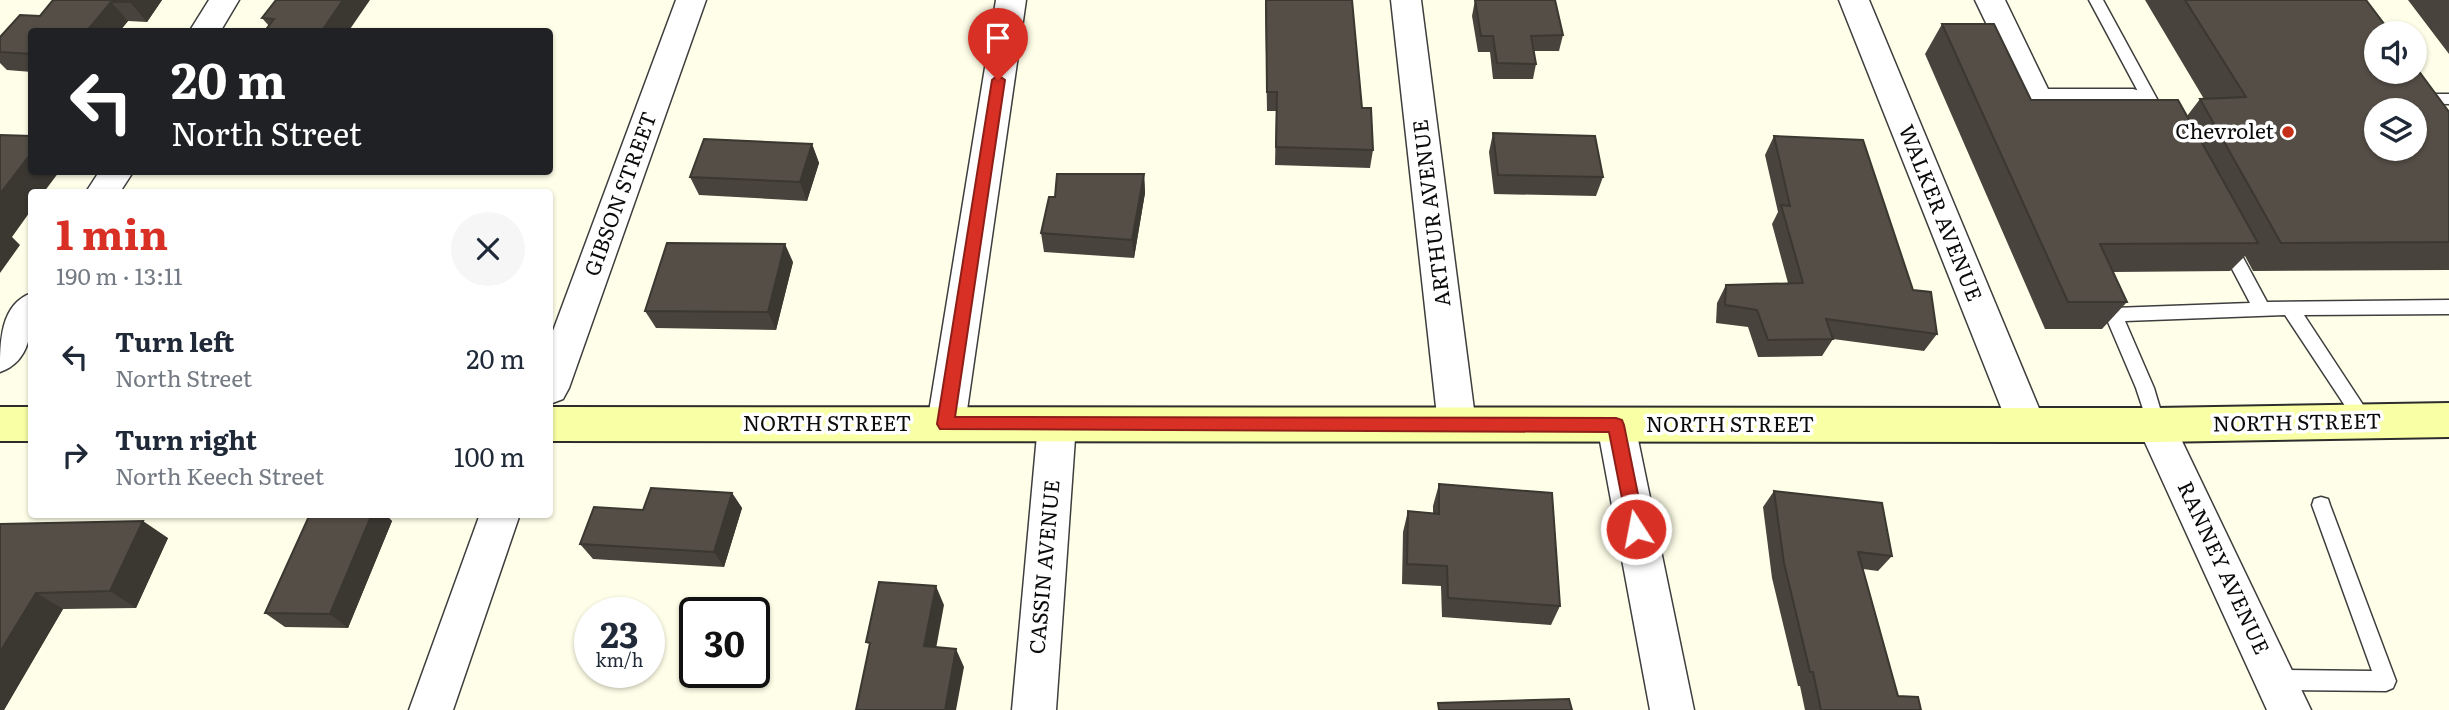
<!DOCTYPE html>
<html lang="en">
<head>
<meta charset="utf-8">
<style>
  :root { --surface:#fff; --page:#f6f6f7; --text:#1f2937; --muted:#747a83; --accent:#d93025 }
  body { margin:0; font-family:Literata,serif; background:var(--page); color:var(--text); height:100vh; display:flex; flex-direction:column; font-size:26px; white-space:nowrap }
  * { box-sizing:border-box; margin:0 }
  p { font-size:23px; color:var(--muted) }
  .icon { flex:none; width:38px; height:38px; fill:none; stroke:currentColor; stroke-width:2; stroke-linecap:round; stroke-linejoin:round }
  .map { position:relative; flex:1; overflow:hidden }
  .side { position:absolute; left:28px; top:189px; width:525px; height:329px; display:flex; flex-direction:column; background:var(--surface); border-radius:7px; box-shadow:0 2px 5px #0004 }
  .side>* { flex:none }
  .top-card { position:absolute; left:28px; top:28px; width:525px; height:147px; border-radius:7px; box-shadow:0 2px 5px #0004; background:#202124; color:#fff; overflow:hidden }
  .buttons { position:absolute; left:2364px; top:21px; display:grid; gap:14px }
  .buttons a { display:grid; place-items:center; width:63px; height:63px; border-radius:50%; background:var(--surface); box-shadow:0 2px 5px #0004; font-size:35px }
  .speed { position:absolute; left:574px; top:597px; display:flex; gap:14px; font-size:35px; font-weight:700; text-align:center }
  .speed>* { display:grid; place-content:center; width:91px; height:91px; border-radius:50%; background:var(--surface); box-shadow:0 2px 5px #0004; line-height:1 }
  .speed small { font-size:18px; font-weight:400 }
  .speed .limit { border:4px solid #111; border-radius:10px; background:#fff; color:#111 }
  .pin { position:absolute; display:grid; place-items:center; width:60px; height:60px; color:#fff; margin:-72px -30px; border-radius:50% 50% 50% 0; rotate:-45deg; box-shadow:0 0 7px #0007 }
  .pin .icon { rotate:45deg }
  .me { position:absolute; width:77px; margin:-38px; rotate:349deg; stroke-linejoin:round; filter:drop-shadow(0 0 5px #0008) }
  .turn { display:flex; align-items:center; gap:24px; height:147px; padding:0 28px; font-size:32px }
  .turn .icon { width:91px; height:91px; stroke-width:2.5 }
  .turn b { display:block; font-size:49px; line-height:60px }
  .round { display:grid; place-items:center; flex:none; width:74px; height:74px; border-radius:37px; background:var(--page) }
  .overview { display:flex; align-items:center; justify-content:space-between; height:119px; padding:0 28px }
  h1 { font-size:42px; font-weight:700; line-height:52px; color:var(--accent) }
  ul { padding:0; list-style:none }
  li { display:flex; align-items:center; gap:21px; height:98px; padding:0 28px }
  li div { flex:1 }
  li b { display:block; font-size:26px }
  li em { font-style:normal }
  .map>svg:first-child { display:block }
</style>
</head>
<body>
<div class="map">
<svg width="2449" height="710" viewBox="0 0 2449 710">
  <rect width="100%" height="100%" fill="#ffffe9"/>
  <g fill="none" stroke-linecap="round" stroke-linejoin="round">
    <defs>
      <path id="lane" d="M2089,0H2103L2169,121L2166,125H2156Z
        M2416,94H2449V104L2411,103L2408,99Z
        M2227,238L2233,239L2267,302L2449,300V314L2304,315L2371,417L2374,422L2371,427L2365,430L2359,427L2285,315L2125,321L2154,388L2165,425L2162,430L2156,433L2150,430L2136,388L2105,315L2108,310L2114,308L2250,303L2219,244Z
        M2321,497L2328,499L2330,505L2396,681L2393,688L2386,691L2275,690L2268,687L2265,680L2268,673L2275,670L2372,671L2312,505L2314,499Z"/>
      <path id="street" d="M209,0H239L220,32H189Z
        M676,0H706L569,388L563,399L550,404V339Z
        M996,0H1026L965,424L959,435L946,440L933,435L927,424Z
        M1391,0H1421L1476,425L1470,436L1457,441L1444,436L1438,425Z
        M1839,0H1869L2046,425L2040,436L2027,441L2014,436L2008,425Z
        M1975,0H2005L2048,89H2133L2144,92L2149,100L2144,108L2133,111H2038L2027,108Z
        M99,172H133L120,192H86Z
        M32,293C32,323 34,360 0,372C0,342 0,304 32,293Z
        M1057,408L1070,413L1076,424L1056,710H1012L1038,424L1044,413Z
        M1616,409L1629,414L1635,425L1694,710H1650L1597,425L1603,414Z
        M2156,409L2169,414L2311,710H2267L2137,425L2143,414Z
        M480,514H520L453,710H409Z"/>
      <path id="secondary" d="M2449,403V437L2156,442L550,441V407L2156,408Z
        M0,407H32V441H0Z"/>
    </defs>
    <use href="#lane" stroke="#3e3e3e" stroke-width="3"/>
    <use href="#street" stroke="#3e3e3e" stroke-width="3"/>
    <use href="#secondary" stroke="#2d2d2d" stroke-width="4"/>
    <use href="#lane" fill="#fff" fill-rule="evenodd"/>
    <use href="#street" fill="#fff" fill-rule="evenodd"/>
    <use href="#secondary" fill="#f8ffa4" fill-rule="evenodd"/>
  </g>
  <path fill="#48433c" d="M53,0H162L147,22L128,21L119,32H32V72L7,70L0,63V37L40,16Z
    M276,0L348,32L269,26L262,18Z
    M1265,0H1352L1362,108L1373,150L1370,168L1275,165L1276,111H1267Z
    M1475,0L1563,35L1559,51H1534L1536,64L1533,79H1493L1490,52H1478L1472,16Z
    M2145,0H2366L2449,112V270L2253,271L2245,256L2230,271L2113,272L2127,302L2102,329H2045L1925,54L1942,24L2031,100L2187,116L2200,99H2204Z
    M2408,0H2449V54Z
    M1493,133L1603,177L1596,196L1494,194L1489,152Z
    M1774,136L1913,290L1937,334L1924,351L1833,339L1822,356L1758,357L1748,327L1716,323L1717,303L1726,285L1788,283L1772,224L1778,212L1765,155Z
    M812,144L819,163L807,201L699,195L690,177Z
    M1144,174L1145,193L1134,258L1044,252L1041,233L1055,197Z
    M793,262L776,330L656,328L645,311Z
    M1439,484L1560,606L1551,625L1442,617L1441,586L1402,584L1403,532L1408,511L1433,513V506Z
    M1774,491L1892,556L1878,571L1863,569L1898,696L1921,710H1805L1800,686H1798L1772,578L1763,507Z
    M732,493L742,508L724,567L593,559L580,544L643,510Z
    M310,514H385L392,521L348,628L285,627L265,613Z
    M0,524L168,538L136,608L63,609L4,710H0Z"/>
  <path fill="#3b3731" d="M132,0H162L147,22L130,2Z
    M343,0H370L348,32H321Z
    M111,2L128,21L119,32H86Z
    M812,144L819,163L807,201L800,182Z
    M32,152V172H59L44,192H32V209L12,237L20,245L0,273V194Z
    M1144,174L1145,193L1134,258L1132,240Z
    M785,244L793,262L776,330L768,312Z
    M732,493L742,508L724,567L714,552Z
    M372,514H385L392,521L348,628L330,614Z
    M143,521L168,538L136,608L110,591Z
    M936,586L944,605L933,665L924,646Z
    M36,593L63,609L4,710H0V652Z
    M956,649L964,667L956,710H945Z"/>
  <path fill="#544e46" stroke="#3b3731" stroke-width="2" fill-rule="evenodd" d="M53,0H132L130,2H111L86,32H32V54L0,52V37L20,15L40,16Z
    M276,0H343L321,32H264L274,19L262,18Z
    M1266,0H1352L1362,108H1371L1373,150L1276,147L1277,92H1267Z
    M1475,0H1555L1563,35L1531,36L1536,64L1497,63L1493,36H1481Z
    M2185,0H2366L2391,33H2376V72H2415V66L2449,112V242L2281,243L2200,99L2246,97ZM2376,110H2415V149H2376Z
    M1942,24H1994L2031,100H2178L2258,243L2100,244L2127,302H2068Z
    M1493,133L1595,136L1603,177L1498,175Z
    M0,135L32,136V152L0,194Z
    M1774,136L1863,140L1913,290L1931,292L1937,334L1826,319L1833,339L1768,340L1757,310L1725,305L1726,285L1803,283L1781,205L1790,206Z
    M704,139L812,144L800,182L690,177Z
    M1057,174H1144L1132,240L1041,233L1049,197H1055Z
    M667,243L785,244L768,312L645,311Z
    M1439,484L1552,493L1560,606L1448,598L1447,566L1407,564L1408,511L1439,514Z
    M651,488L732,493L714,552L580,544L594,507L643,510Z
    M1774,491L1882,503L1892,556L1858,552L1898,696L1918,697L1921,710H1821L1813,672H1810L1784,563Z
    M310,514H372L330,614L265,613Z
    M143,521L110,591L36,593L0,652V524Z
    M879,582L936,586L924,646L956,649L945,710H856L870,643L866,642Z
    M1569,699L1572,710H1439L1438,703Z"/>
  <path fill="#d93025" stroke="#8d1f18" stroke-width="2" d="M998,75L1005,80L955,417L1616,418L1622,420L1624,425L1645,529L1642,534L1636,537L1630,534L1628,529L1609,432L940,429L937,424L992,80Z"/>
  <circle fill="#c63018" stroke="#fff" stroke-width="2.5" cx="2288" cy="132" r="7"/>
  <g text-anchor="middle" stroke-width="7" stroke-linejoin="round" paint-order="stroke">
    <g font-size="21" fill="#0b0b0b" stroke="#fff" text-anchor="end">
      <text x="2274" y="139">Chevrolet</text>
    </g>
    <g font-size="21" fill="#0b0b0b" stroke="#fff">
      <text transform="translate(621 194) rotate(-70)" y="7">GIBSON STREET</text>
      <text transform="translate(1432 213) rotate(-97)" y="7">ARTHUR AVENUE</text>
      <text transform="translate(1940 213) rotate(68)" y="7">WALKER AVENUE</text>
      <text transform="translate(2297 423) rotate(-1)" y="7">NORTH STREET</text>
      <text x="827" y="431">NORTH STREET</text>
      <text x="1730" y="432">NORTH STREET</text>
      <text transform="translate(1045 567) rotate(-85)" y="7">CASSIN AVENUE</text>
      <text transform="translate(2223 568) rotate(65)" y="7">RANNEY AVENUE</text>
    </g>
  </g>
</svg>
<div class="buttons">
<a><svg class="icon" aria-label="sound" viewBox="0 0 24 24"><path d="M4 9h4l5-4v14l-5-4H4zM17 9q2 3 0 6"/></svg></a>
<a><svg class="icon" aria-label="layers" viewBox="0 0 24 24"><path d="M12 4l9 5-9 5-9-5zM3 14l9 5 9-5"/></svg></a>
</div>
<div class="speed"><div>23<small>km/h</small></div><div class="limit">30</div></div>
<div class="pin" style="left:998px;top:80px;background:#d93025"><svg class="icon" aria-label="arrive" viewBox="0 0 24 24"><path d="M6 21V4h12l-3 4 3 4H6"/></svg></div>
<svg class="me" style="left:1636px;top:529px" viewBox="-20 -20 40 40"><circle r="17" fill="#d93025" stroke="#fff" stroke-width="3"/><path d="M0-11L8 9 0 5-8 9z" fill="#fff"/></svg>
<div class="top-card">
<div class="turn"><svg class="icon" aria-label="left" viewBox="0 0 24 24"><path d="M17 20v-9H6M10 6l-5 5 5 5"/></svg><div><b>20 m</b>North Street</div></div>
</div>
<section class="side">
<div class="overview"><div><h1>1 min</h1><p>190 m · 13:11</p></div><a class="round"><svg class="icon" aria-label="close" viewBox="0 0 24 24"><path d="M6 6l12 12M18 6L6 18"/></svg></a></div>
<ul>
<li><svg class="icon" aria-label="left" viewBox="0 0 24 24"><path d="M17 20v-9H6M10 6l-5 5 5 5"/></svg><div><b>Turn left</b><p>North Street</p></div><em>20 m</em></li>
<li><svg class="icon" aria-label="right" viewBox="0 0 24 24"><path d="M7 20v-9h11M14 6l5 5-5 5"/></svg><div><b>Turn right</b><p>North Keech Street</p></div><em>100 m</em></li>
</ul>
</section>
</div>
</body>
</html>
